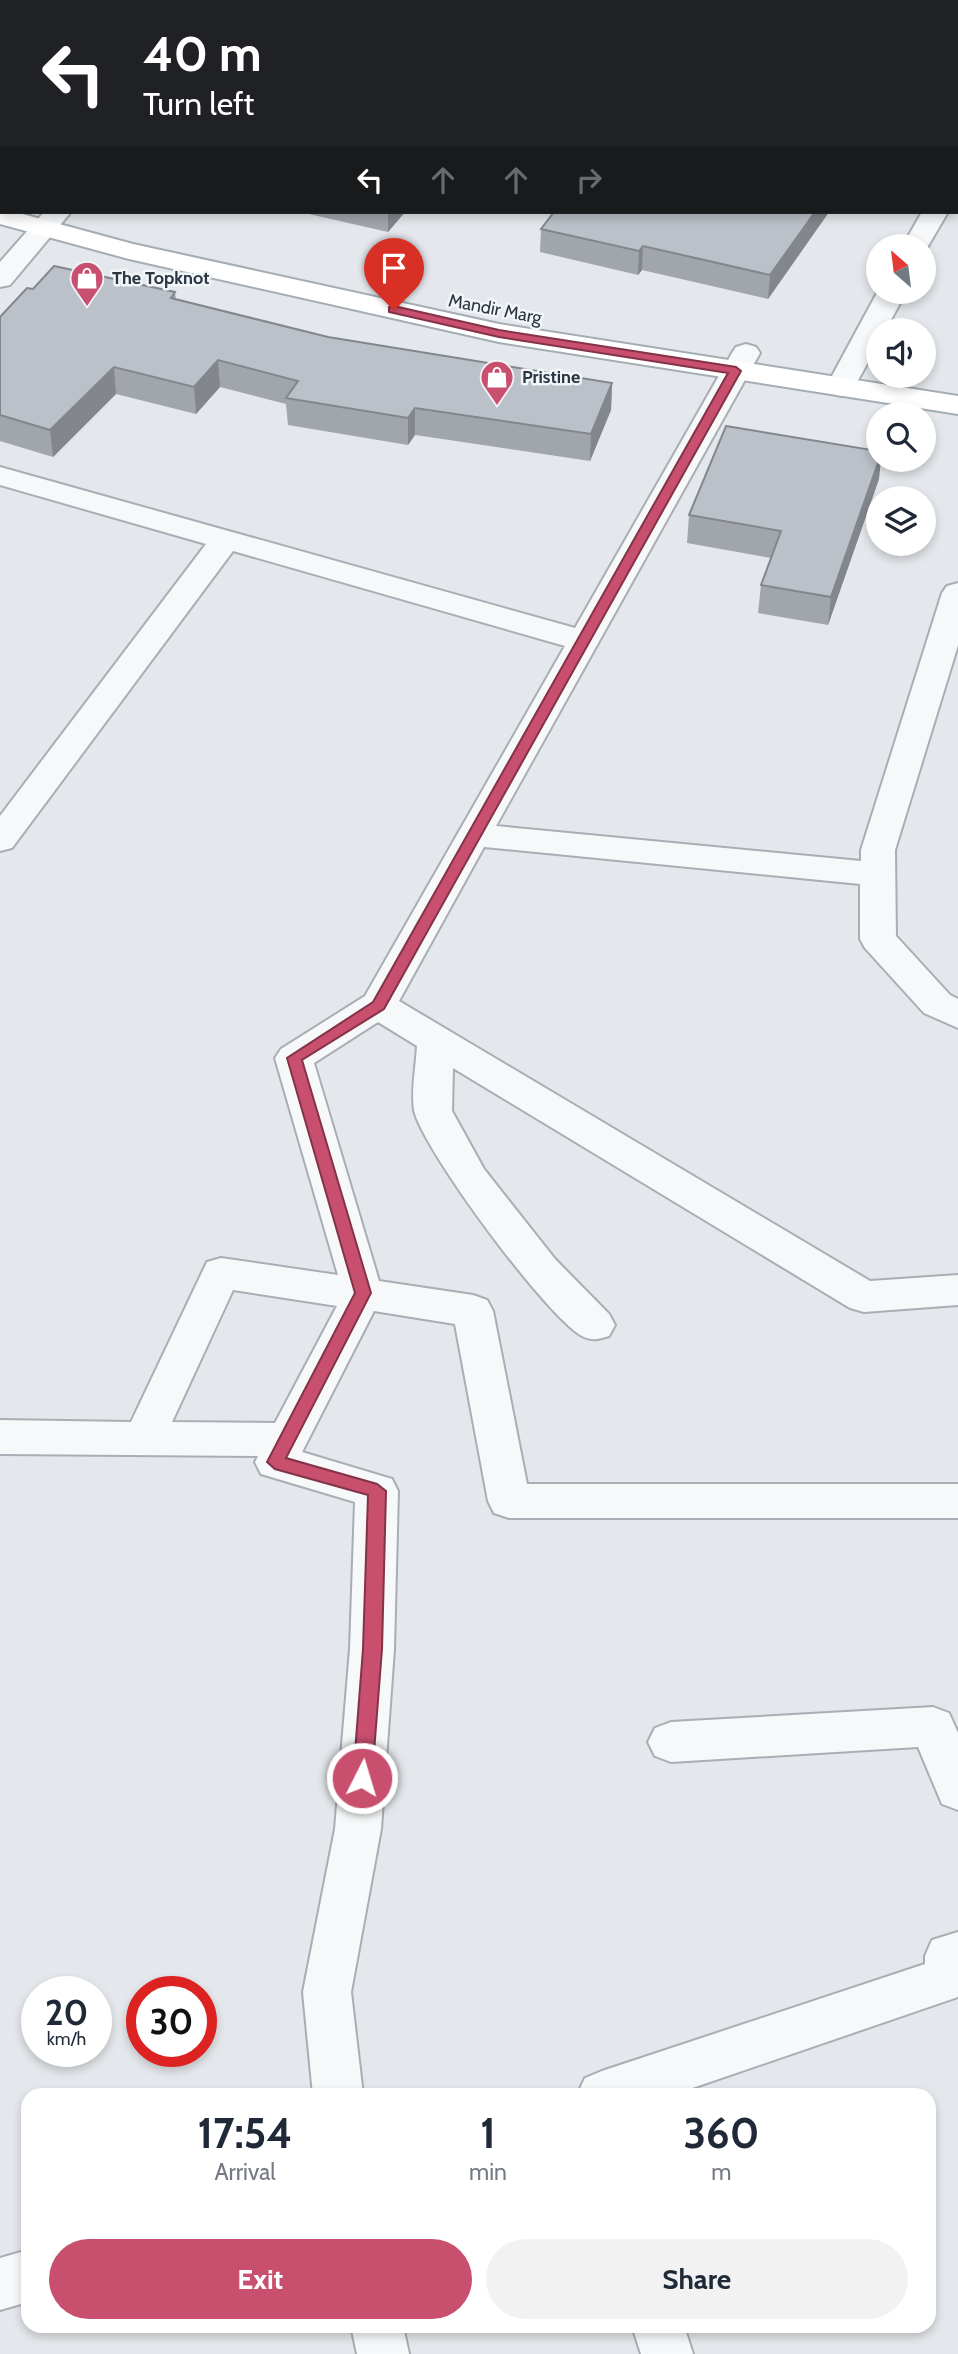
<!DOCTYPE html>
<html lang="en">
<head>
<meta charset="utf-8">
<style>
  :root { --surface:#fff; --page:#f2f2f3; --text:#1f2937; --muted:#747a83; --accent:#c94f6e }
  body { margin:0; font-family:Cabin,sans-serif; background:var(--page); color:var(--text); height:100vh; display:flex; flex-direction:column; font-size:26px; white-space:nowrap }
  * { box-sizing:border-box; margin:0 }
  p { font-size:23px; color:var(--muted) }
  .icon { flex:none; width:38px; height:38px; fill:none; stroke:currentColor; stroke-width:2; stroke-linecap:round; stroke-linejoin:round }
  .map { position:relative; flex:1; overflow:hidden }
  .drawer { position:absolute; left:21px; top:2088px; width:915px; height:245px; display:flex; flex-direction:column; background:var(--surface); border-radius:21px; box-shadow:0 4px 10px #0003 }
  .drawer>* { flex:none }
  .hud { position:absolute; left:0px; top:0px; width:959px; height:214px; box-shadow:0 4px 10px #0003; background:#202124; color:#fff; overflow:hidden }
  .needle { width:46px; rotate:332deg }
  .fabs { position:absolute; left:866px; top:234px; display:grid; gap:14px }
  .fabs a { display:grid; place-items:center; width:70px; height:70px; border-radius:50%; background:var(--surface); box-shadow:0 4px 10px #0003; font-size:35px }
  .speed { position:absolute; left:21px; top:1976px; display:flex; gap:14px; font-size:35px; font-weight:700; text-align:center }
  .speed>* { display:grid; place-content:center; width:91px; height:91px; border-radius:50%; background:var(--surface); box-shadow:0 4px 10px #0003; line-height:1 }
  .speed small { font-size:18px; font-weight:400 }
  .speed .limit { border:10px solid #d22; background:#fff; color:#111 }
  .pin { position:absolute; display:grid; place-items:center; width:60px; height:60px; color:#fff; margin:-72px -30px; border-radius:50% 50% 50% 0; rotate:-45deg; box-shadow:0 0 7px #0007 }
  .pin .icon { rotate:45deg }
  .me { position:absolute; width:77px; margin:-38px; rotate:5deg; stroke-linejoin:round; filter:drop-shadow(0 0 5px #0008) }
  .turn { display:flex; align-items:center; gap:24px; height:147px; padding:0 28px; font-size:32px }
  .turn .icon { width:91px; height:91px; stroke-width:2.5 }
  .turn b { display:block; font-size:49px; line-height:60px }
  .lanes { display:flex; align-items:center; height:66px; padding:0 28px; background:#0003; justify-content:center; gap:35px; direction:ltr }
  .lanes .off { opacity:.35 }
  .eta { display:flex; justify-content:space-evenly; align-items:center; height:119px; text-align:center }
  .eta b { font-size:42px; font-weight:700; line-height:49px }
  .action { display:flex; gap:14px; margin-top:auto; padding:14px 28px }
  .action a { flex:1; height:80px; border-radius:42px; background:var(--accent); color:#fff; font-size:28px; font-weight:700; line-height:80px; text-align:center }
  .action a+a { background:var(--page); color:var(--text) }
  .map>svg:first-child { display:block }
</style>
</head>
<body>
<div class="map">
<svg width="958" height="2354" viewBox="0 0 958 2354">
  <rect width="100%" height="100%" fill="#e4e7eb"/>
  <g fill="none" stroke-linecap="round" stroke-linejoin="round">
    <defs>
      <path id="minor" d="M298,0H331L332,2H299Z
        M957,109H958V125H957Z
        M958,160V178H957V160Z
        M44,212H71L10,285L0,287V262Z
        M922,212H948L924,253V247H902Z
        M878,291L906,292L885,331H878V344L851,393L841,396L831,393L826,387Z
        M746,344L756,347L760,353L496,826L861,861V850L942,593L947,586L958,583V645L895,850L896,936L950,995L958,999V1028L924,1013L865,948L860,939V884L484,847L399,1001L870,1281L958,1275V1305L864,1312L850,1308L453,1068L452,1111L484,1169L555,1259L609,1314L615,1325L609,1336C599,1339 593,1341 584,1337C550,1322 421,1147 414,1110C411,1091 416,1065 417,1046L378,1022L314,1063L379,1281L473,1295L487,1300L493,1311L527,1484H958V1518H509L494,1513L488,1501L455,1324L374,1311L302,1452L392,1479L398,1491L394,1649L381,1829L351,1992L363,2095H313L303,1992L335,1829L350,1649L355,1502L261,1474L255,1462L258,1456L0,1454V1420L131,1422L207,1262L221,1258L338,1275L275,1058L281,1049L365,996L565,646L233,551L12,848L0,851V816L206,544L0,485V467L575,628L732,353L736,347ZM233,1290L337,1306L275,1423L172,1422Z
        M933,1707L949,1713L958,1733V1810L942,1804L918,1747L671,1762L655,1756L648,1742L655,1728L671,1722Z
        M958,1932V1997L672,2095H577L585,2078L602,2071L925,1964V1956L932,1940Z
        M28,2250V2302L0,2310V2258Z
        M351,2326H403L409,2354H357Z
        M632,2326H684L693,2354H641Z"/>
      <path id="major" d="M0,208L2,212H15L133,244L499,324L958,396V414L499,342L129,259L0,224Z"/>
    </defs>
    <use href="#minor" stroke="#a9aeb5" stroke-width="4"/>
    <use href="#major" stroke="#a3adb6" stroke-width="4"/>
    <use href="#minor" fill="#f6f8f9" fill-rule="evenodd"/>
    <use href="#major" fill="#fff" fill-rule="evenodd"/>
  </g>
  <path fill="#a1a6ac" d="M0,0H66L64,2H2V126L0,125Z
    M958,0V98H957Z
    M300,212H405L388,232Z
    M554,212H829L768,299L642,270L638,275L540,252L541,229Z
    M33,289L175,292L176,299L328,337L612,383L611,410L590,461L415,435L408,445L288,425L286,404L220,387L196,414L116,394L53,457L0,441V317Z
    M879,479L828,625L758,613L761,585L771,558L687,543L689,515Z"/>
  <path fill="#83878c" d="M35,0H66L64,2H33Z
    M388,212H405L388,232Z
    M815,212H829L768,299L770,275Z
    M643,246L642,270L638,275L639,251Z
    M218,360L220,387L196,414L194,387Z
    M114,367L116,394L53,457L50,430Z
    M612,383L611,410L590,461L591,434Z
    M415,408V435L408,445V418Z
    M879,460H881L879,479L828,625L831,597Z"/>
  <path fill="#bbc1c8" stroke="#83878c" stroke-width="2" d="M0,0H35L33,2H2V26L0,27Z
    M239,0H247L254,2H237Z
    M358,0H958V75L957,2H356Z
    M0,34L2,35V103H0Z
    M554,212H815L770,275L643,246L639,251L541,229Z
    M54,266L175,292L171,298L328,337L612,383L591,434L415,408L408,418L286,398L298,381L218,360L194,387L114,367L50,430L0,415V317L27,288L33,289Z
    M726,426L878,451L879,460L831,597L761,585L781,531L689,515Z"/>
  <path fill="#c94f6e" stroke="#833348" stroke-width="2" d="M394,306L499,330L736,367L741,371L384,1009L302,1060L371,1293L286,1458L377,1484L386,1491L382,1649L372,1778L369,1784L362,1786L355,1784L353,1778L363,1649L368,1495L275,1469L267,1462L355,1293L287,1058L373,1002L728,373L499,337L389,312V307Z"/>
  <defs>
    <symbol id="shop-pin" viewBox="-11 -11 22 30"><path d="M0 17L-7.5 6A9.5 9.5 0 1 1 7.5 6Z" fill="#c94f6e" stroke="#f3f6f8"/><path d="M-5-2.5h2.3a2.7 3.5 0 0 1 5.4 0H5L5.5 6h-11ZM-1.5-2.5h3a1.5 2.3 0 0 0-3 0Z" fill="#fff"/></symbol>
  </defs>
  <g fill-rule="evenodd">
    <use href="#shop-pin" x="68" y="259" width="38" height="52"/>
    <use href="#shop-pin" x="478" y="358" width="38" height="52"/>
  </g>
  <g text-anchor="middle" stroke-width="5" stroke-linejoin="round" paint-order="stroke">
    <g font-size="18" font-weight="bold" fill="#2c3643" stroke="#f3f6f8" text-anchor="start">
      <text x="112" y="284">The Topknot</text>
      <text x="522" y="383">Pristine</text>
    </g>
    <g font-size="18" fill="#2c3643" stroke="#f3f6f8">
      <text transform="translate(495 309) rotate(11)" y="6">Mandir Marg</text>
    </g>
  </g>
</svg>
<div class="fabs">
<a><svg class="needle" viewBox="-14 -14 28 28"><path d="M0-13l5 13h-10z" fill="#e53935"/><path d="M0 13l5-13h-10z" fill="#747a83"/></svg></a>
<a><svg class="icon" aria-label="sound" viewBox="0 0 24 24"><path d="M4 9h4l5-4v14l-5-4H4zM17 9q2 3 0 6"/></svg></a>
<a><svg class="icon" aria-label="search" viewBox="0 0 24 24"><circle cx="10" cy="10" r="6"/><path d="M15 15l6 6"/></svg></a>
<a><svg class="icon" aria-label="layers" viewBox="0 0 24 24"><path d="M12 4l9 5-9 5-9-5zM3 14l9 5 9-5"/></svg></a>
</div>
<div class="speed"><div>20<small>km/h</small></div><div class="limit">30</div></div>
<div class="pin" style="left:394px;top:310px;background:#d93025"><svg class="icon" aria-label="arrive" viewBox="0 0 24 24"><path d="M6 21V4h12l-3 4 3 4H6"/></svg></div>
<svg class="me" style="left:362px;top:1778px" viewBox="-20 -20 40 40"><circle r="17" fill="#c94f6e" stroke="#fff" stroke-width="3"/><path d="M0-11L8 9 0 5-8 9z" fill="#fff"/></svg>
<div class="hud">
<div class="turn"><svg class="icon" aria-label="left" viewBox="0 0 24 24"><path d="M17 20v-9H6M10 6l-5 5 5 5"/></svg><div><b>40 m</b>Turn left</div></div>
<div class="lanes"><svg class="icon" aria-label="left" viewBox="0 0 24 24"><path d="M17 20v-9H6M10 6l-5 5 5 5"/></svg><svg class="icon off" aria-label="ahead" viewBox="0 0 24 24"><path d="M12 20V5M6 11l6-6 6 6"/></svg><svg class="icon off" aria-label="ahead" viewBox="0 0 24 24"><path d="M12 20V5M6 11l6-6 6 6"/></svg><svg class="icon off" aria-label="right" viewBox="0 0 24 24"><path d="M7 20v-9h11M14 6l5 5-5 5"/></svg></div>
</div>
<section class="drawer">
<div class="eta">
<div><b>17:54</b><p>Arrival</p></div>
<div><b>1</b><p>min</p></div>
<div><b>360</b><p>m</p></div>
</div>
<div class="action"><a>Exit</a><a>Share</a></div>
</section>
</div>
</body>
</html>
